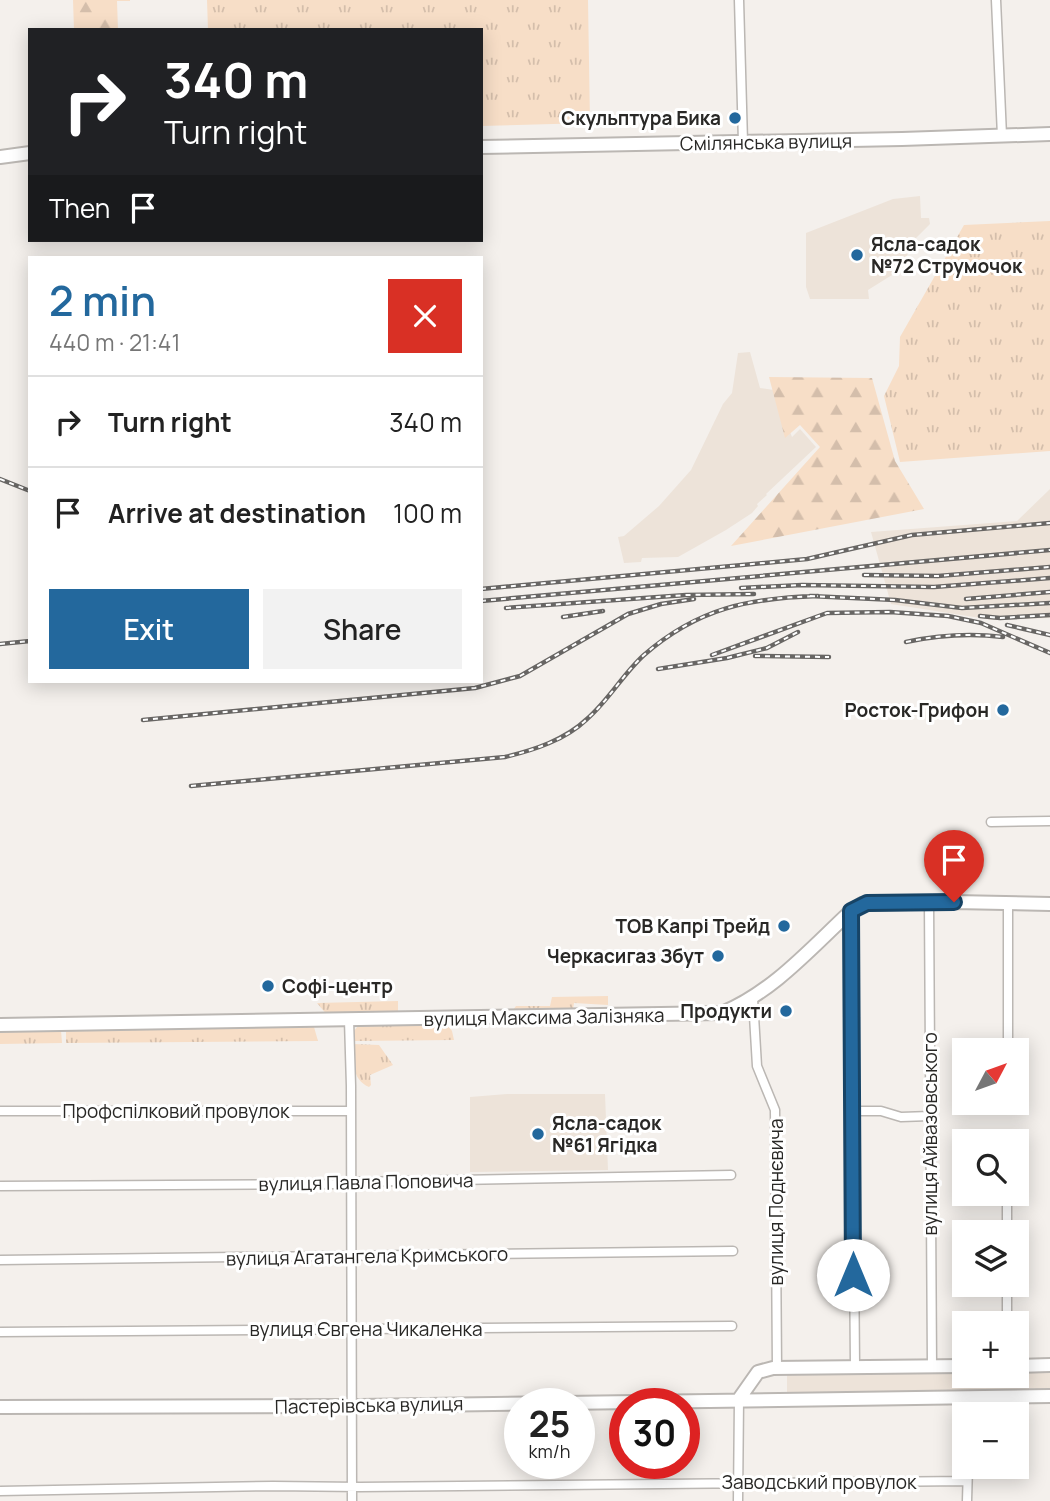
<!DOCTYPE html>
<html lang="en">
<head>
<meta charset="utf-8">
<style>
  :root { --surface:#fff; --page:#f2f2f2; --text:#222; --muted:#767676; --line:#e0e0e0; --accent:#23689d }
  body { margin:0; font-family:Manrope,sans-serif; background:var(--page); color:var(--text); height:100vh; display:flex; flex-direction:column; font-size:26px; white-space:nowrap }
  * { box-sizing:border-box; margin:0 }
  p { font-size:23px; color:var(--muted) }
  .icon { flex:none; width:38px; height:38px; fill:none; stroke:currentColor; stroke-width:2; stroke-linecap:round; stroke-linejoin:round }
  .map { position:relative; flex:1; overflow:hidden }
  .side { position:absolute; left:28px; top:256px; width:455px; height:427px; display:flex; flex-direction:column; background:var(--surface); border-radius:0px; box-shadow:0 4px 18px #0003 }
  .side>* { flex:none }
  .banner { position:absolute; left:28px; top:28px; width:455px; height:214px; border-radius:0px; box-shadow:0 4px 18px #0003; background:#202124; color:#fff; overflow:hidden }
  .needle { width:46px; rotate:49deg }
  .buttons { position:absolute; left:952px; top:1038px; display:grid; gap:14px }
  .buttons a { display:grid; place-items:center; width:77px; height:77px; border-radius:0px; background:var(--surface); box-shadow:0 4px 18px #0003; font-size:35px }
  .speed { position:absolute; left:504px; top:1388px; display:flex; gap:14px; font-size:35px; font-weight:700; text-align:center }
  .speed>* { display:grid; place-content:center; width:91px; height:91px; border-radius:50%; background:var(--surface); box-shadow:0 4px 18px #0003; line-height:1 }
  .speed small { font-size:18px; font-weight:400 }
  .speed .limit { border:10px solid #d22; background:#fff; color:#111 }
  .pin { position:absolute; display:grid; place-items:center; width:60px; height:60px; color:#fff; margin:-72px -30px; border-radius:50% 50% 50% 0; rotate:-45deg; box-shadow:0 0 7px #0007 }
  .pin .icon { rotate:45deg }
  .me { position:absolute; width:77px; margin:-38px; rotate:0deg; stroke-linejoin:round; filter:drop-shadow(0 0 5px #0008) }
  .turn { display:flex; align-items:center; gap:24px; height:147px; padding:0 21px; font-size:32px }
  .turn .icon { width:91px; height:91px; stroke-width:2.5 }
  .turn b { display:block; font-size:49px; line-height:60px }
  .then { display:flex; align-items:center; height:66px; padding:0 21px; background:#0003; gap:14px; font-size:26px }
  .round { display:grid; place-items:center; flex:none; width:74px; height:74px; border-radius:0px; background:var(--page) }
  .headline { display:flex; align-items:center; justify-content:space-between; height:119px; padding:0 21px }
  h1 { font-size:42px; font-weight:600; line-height:52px; color:var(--accent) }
  .action { display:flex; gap:14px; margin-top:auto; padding:14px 21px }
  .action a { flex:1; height:80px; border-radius:0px; background:var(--accent); color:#fff; font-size:28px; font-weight:600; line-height:80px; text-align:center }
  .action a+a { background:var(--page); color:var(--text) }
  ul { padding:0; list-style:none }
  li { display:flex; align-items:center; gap:21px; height:91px; padding:0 21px; border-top:2px solid var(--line) }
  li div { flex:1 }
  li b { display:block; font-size:26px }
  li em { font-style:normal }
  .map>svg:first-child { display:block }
</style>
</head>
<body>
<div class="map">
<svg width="1050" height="1501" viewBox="0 0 1050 1501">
  <defs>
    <pattern id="grass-tufts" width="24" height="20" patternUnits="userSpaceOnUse" patternTransform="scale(1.75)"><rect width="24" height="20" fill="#f7dec7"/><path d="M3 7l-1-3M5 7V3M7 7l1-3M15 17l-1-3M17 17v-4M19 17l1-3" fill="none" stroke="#d4beab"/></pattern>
    <pattern id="forest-firs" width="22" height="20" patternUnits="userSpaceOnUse" patternTransform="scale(1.75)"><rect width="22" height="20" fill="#f7dec7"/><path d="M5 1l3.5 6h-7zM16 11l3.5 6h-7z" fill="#d4beab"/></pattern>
  </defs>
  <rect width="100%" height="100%" fill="#f4f0ec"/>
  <path fill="#ede3d9" d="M920,196L921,218H929L930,224L915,239L900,270L868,290L869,299H810L806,287V233L893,199Z
    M750,352L760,388L774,390L792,437L800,429L816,447L766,494L767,495L757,504L758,506L752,513L726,530L678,557L642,558L641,562L624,563L618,537L624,536L659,506L691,470L723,404L732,393L738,353Z
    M1050,489V618L993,620L891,604L871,532L1017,521Z
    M507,1094H605L608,1170L470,1172V1097Z
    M964,1370V1376H1017V1370H1050V1392L787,1393V1371Z"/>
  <path fill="url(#grass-tufts)" d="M207,0H588L590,123L481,126V30H208Z
    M1050,221V451L900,462L884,396L899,366L900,337L964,225Z
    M608,996V1005L574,1003L573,1009H554L546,1013L514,1012L513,1010L516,1006H550L552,997Z
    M398,1001V1013L328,1016L317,1003Z
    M447,1024L452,1031L454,1040L353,1041V1032L358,1026Z
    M287,1026L314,1027L318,1041L66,1043V1030Z
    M61,1030L62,1043L0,1044V1031Z
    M353,1044L379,1045L393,1065L370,1075L371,1085L369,1087C351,1079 354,1061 353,1044Z"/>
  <path fill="url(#forest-firs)" d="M73,0H130V1H117L118,30H74Z
    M769,377L872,378L895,461L924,509L731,546L820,447L800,425L785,438Z"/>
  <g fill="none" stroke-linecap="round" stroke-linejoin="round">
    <defs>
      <path id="minor" d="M739,0L743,142
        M996,0L1002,136
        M991,822L1050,821
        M929,903L932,1366
        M1008,903V1050
        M851,911L855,1366
        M753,999L757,1066L775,1110L777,1368
        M349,1020L351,1086L352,1501
        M0,1111H351
        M853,1111H881L901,1117L930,1116
        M0,1186L343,1184L352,1182L731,1175
        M1007,1194V1232
        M0,1260L733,1251
        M1007,1284V1323
        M0,1332L732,1326
        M968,1414L969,1396
        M0,1491L273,1486L360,1487L967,1481
        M738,1501L739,1399
        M967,1501L968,1466"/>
      <path id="secondary" d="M481,147L902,139L1050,134
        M0,157L30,153
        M0,1025L722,1013C773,992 811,948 851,911L862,904L954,902L1050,904
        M1017,1366L1050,1365
        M739,1399L758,1372L773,1368L964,1366
        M0,1407L359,1406L1050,1396"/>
    </defs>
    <use href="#minor" stroke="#bbb7b3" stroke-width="11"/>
    <use href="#secondary" stroke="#bbb7b3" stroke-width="16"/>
    <use href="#minor" stroke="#fff" stroke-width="8"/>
    <use href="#secondary" stroke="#fff" stroke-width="12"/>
    <defs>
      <path id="rail" d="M0,479L30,491
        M864,575L938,576L1050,567
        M741,588L802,585L934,587L1050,578
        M481,589L807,559L912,535L1050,523
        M810,596L895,600L962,608L1050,603
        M966,599L1050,592
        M481,601L1050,550
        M506,608L686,595L754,594
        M980,616L1000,618L1050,615
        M563,617L603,611
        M1007,625L1050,635
        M906,642C939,635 969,633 1003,637
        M0,644L30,641
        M712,655L827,613L890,612L948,616L981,623L1050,653
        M755,656L829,657
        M658,669L727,658L767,648L798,632
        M143,720L475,688L520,676L628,614L661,604L694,599
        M191,786L505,757C534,750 565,740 587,719C609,700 623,674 644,655C698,608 749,598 818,596"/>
    </defs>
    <use href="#rail" stroke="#686664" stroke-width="4.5"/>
    <use href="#rail" stroke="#fff" stroke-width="2" stroke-dasharray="5" stroke-linecap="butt"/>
  </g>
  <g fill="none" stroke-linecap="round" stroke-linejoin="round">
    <defs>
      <path id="route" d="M853,1275L851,911L867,903L954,902"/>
    </defs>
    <use href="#route" stroke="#174466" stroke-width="18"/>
    <use href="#route" stroke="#23689d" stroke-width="12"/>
  </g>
  <g fill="#23689d" stroke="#fff" stroke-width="2.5">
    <circle cx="735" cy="118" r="7"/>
    <circle cx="857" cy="255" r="7"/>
    <circle cx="1003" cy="710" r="7"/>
    <circle cx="784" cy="926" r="7"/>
    <circle cx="718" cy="956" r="7"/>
    <circle cx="268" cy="986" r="7"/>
    <circle cx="786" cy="1011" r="7"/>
    <circle cx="538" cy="1134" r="7"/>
  </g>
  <g text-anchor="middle" stroke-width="6" stroke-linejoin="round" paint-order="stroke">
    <g font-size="19" font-weight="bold" fill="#292826" stroke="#fff" text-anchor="end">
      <text x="721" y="125">Cкульптура Бика</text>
      <text x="871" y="251" text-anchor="start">Ясла-садок<tspan x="871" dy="22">№72 Струмочок</tspan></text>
      <text x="989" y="717">Росток-Грифон</text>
      <text x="770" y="933">ТОВ Капрі Трейд</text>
      <text x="704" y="963">Черкасигаз Збут</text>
      <text x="282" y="993" text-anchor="start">Софі-центр</text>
      <text x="772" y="1018">Продукти</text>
      <text x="552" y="1130" text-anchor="start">Ясла-садок<tspan x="552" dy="22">№61 Ягідка</tspan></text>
    </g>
    <g font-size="19" fill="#292826" stroke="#fff">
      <text transform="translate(766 142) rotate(-1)" y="7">Смілянська вулиця</text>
      <text transform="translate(544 1017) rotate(-1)" y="7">вулиця Максима Залізняка</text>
      <text x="176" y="1118">Профспілковий провулок</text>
      <text transform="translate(930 1134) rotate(-90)" y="7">вулиця Айвазовського</text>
      <text transform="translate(366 1182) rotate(-1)" y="7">вулиця Павла Поповича</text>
      <text transform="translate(776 1202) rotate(-90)" y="7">вулиця Поднєвича</text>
      <text transform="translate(367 1256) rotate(-1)" y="7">вулиця Агатангела Кримського</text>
      <text x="366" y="1336">вулиця Євгена Чикаленка</text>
      <text transform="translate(369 1405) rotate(-1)" y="7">Пастерівська вулиця</text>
      <text x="819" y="1489">Заводський провулок</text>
    </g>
  </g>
</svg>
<div class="buttons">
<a><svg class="needle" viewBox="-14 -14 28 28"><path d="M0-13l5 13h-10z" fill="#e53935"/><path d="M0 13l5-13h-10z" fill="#767676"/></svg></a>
<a><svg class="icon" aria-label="search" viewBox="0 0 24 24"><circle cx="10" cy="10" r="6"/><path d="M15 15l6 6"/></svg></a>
<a><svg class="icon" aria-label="layers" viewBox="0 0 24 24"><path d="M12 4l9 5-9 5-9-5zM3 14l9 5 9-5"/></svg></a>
<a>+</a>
<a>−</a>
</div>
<div class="speed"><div>25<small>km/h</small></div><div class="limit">30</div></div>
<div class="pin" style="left:954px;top:902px;background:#d93025"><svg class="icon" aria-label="arrive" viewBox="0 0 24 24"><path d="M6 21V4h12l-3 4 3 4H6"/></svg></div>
<svg class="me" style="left:853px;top:1275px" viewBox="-20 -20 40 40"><circle r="19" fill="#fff"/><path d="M0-13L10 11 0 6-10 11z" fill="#23689d"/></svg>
<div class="banner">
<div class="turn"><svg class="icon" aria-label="right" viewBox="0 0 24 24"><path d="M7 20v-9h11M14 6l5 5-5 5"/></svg><div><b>340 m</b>Turn right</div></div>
<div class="then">Then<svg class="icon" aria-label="arrive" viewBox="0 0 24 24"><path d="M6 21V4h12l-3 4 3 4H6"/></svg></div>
</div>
<section class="side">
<div class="headline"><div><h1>2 min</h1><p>440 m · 21:41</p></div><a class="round" style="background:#d93025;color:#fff"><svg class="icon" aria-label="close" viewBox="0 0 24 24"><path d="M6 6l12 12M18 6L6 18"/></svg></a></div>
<ul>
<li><svg class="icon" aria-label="right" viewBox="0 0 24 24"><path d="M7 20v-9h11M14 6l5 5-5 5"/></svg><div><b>Turn right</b></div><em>340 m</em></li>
<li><svg class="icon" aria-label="arrive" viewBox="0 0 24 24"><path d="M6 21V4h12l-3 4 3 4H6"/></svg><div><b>Arrive at destination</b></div><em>100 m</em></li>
</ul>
<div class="action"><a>Exit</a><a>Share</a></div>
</section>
</div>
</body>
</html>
